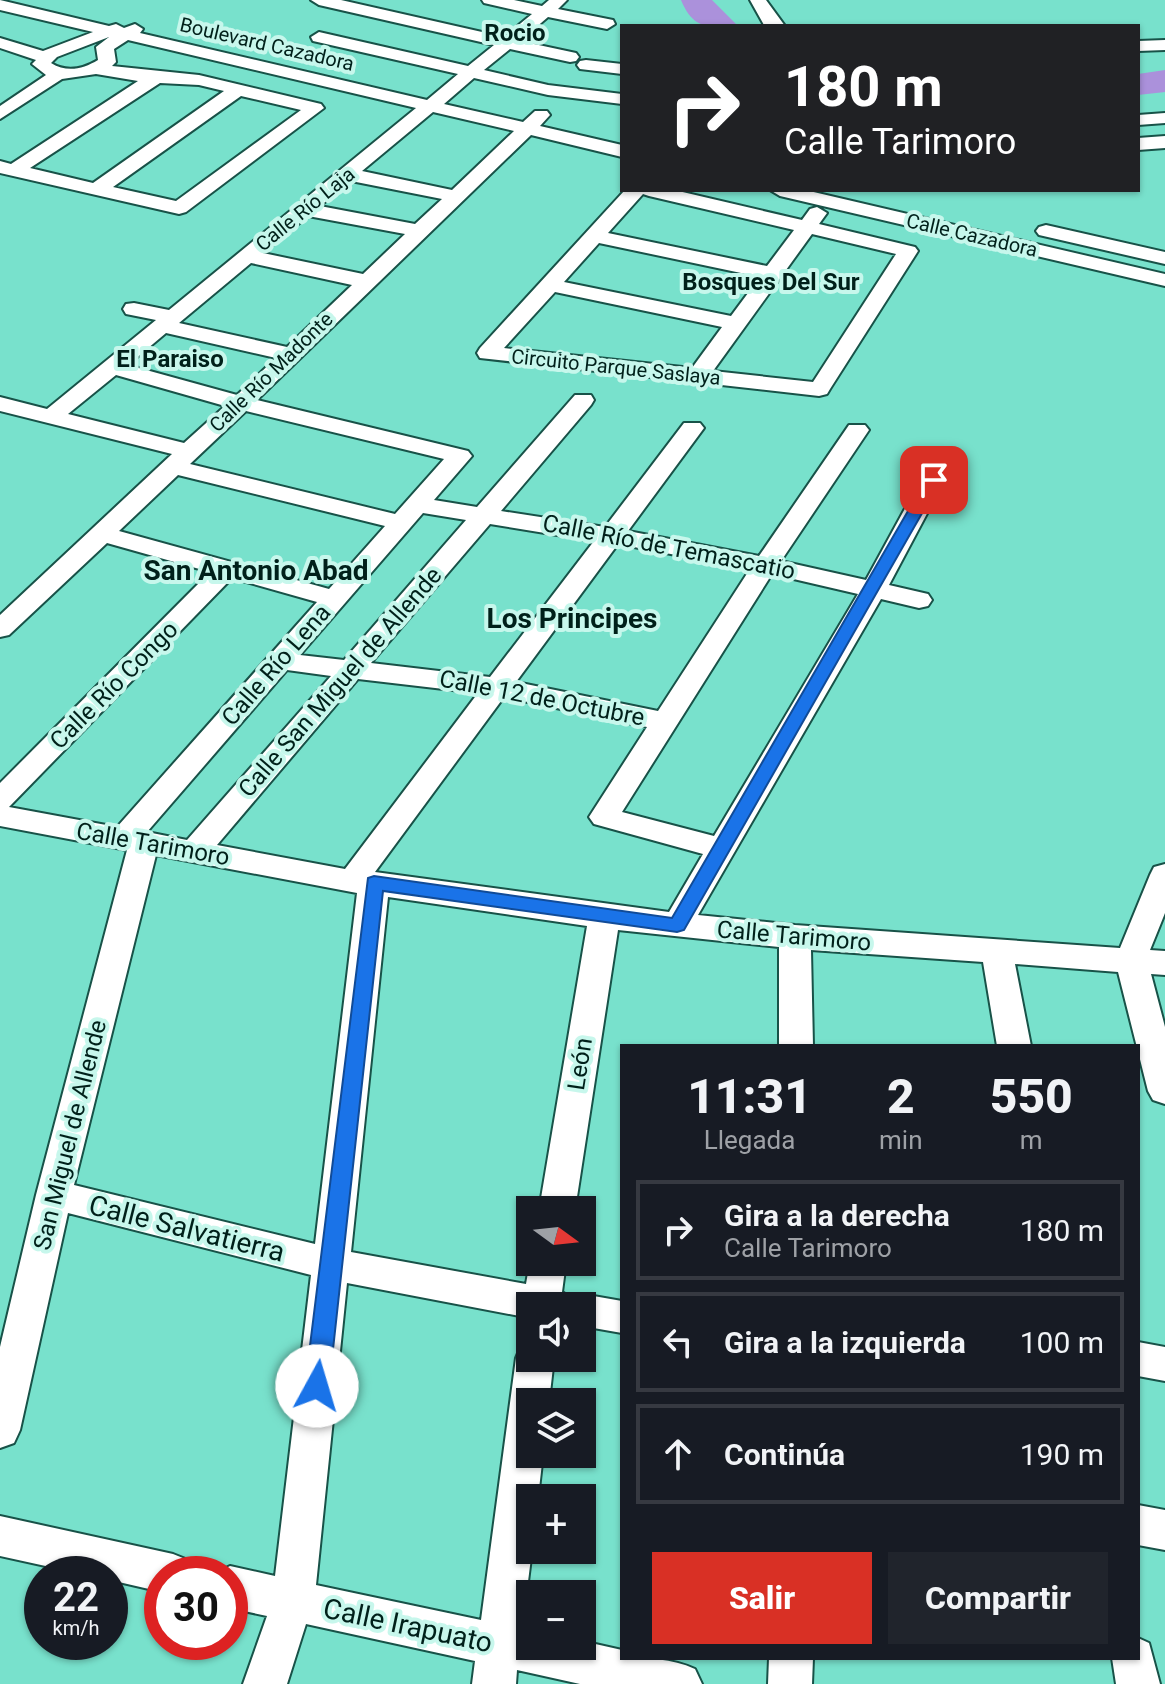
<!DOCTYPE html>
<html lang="es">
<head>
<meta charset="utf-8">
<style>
  :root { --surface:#171b24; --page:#20242c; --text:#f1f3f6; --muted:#9ea1a6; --line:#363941; --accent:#d93025 }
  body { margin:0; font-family:Roboto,sans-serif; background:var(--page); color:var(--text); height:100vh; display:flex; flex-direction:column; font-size:30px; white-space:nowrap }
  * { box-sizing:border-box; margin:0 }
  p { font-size:26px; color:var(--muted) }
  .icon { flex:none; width:44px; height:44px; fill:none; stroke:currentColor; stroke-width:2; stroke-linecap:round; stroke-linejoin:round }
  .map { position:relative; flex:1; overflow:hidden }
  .side { position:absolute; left:620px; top:1044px; width:520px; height:616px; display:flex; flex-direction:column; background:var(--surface); border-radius:0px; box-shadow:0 2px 6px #0004 }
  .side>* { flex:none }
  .guide { position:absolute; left:620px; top:24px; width:520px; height:168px; border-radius:0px; box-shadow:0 2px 6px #0004; background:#202124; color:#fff; overflow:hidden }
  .needle { width:52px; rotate:105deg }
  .buttons { position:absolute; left:516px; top:1196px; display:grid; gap:16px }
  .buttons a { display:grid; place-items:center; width:80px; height:80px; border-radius:0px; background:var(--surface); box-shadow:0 2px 6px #0004; font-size:40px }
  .speed { position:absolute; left:24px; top:1556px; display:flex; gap:16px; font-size:40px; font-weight:700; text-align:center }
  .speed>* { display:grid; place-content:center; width:104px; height:104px; border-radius:50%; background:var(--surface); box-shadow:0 2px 6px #0004; line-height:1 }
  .speed small { font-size:20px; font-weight:400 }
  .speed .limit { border:12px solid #d22; background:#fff; color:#111 }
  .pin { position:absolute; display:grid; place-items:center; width:68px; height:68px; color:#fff; margin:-34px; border-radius:16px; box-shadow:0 4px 12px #0006 }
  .me { position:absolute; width:88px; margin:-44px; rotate:6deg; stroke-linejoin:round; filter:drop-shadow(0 0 6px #0008) }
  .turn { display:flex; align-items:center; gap:28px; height:168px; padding:0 32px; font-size:36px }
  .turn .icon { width:104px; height:104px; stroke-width:2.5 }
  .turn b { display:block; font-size:56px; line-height:68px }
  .eta { display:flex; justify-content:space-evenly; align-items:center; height:136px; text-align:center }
  .eta b { font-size:48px; font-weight:800; line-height:56px }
  .action { display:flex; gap:16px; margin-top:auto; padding:16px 32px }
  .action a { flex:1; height:92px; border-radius:0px; background:var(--accent); color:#fff; font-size:32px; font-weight:800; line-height:92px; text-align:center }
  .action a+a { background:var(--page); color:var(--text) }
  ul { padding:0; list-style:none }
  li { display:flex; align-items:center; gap:24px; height:100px; margin:0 16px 12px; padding:0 16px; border:4px solid var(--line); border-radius:0px }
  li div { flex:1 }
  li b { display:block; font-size:30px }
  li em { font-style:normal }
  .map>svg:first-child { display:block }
</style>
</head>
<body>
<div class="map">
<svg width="1165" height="1684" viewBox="0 0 1165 1684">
  <rect width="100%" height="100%" fill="#78e1cc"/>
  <path fill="#ab91db" d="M681,0H712L738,26C708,26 694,31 681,0Z
    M1165,70V92L1138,95V74Z"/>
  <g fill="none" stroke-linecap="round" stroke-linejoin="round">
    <defs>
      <path id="minor" d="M0,0L109,26L116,24L124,28L135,24L143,29L140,33L427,100L458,74L313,41L311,37L319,32L468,66L494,45L319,5L311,0H341L504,37L532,14L484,3L482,0H514L542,6L549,0H567L558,9L613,20L615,24L607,29L548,17L520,41L576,53L579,57L576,61L570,62L510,49L484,70L548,85L622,94V104L548,95L474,78L444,104L523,122L535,111H547L550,115L540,126L622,145V157L531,135L257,400L468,451L472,456L434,500L477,507L575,395H591L594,400L591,405L501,511L605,527L684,423H700L704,428L628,531L759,556L849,425H865L869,430L781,561L866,580L932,459L936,454H952L956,459L889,585L928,594L932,600L928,606L919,608L881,599L698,915L795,925L1120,948L1150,875L1154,867L1165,864V913L1150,950L1165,951V975L1151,974L1165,1027V1104L1153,1100L1148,1091L1118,972L1015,964L1031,1046H997L983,962L811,950L813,1046H779V947L618,930L575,1210H539L587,926L388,897L351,1252L526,1284L530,1261L566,1262L562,1292L571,1298L582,1294L622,1301V1333L582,1326V1306H530V1318L347,1283L316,1585L481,1620L516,1358L521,1346L530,1343V1358H554L549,1402H530V1454H543L538,1498H530L532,1550L522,1629L530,1630V1646H582V1641L622,1650V1658C648,1658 671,1658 695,1669L702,1684H580L517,1670L516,1684H472L475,1661L306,1624L287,1684H243L267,1616L230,1608V1574H214L230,1566L275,1576L311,1275L68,1213L20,1430L14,1443L0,1448V1347L36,1195L127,850L0,826V783L210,572L107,543L9,635L0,637V615L172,454L0,411V397L47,409L156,320L126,314L123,309L126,304L134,303L169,310L416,108L128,40L114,49L116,62L112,66L199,75L321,104L324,108L186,212L179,214L0,173V161L11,164L138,81L96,74L62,79L0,119V106L46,75L32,64L36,60L0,48V38L43,51L93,32L0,10ZM109,37L96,47L98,60C83,69 67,73 51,63L57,57ZM160,83L199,85L224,91L93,183L30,168ZM241,96L301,110L176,201L113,187ZM433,112L514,131L452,190L362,171ZM351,181L442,199L415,224L320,206ZM308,216L405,234L363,274L263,253ZM251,263L352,285L287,347L179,323ZM166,333L276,358L237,395L128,365ZM116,375L225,406L184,443L68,414ZM246,411L444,459L395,514L190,464ZM178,475L385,526L329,589L119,531ZM423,513L466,520L344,660L300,655ZM490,524L594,541L490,677L371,663ZM618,544L750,569L658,711L516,682ZM772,574L858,594L714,836L622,812ZM232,578L317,602L117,827L9,807ZM287,670L331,676L187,840L147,832ZM358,679L478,693L345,869L217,845ZM504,697L647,727L589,817L594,824L703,854L669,912L375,872ZM156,855L357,893L315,1244L74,1185Z
        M750,0H766L785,26L764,25Z
        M1165,40V50L1138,51V41Z
        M586,60L622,64V74L580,69L577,65L580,61Z
        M1165,113V123L1138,125V115Z
        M1165,136V148L1138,150V138Z
        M625,190H674L802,220L810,209L817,207L827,213L819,224L915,247L918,251L830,389L827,394L819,396L480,358L477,353L480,348ZM643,194L649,196L794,230L767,266L608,233ZM812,234L896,254L813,382L713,371ZM599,243L760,277L731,316L564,282ZM555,292L722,327L692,368L504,348Z
        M770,190H805L1165,274V286L780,196Z
        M1046,225L1165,252V264L1039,235L1036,231L1039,227Z
        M1138,1342L1165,1347V1381L1138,1376Z
        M1138,1505L1165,1510V1550L1138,1545Z
        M0,1516L173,1554L188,1560L194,1574H162V1592L110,1580V1574H82L0,1556Z
        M1138,1638L1149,1643L1160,1684H1116L1112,1658H1138Z
        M769,1658H813L812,1684H768Z"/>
    </defs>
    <use href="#minor" stroke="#185248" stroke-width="4"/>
    <use href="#minor" fill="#fff" fill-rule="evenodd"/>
  </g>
  <path fill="#1a73e8" stroke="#114b97" stroke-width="2" d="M934,476L941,480L684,930L677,932L383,891L329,1386L325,1394L317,1397L309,1394L305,1386L368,878L374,876L672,918L926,480Z"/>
  <g text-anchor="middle" stroke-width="8" stroke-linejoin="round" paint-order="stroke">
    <g font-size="20" fill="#00201a" stroke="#c7f7ec">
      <text transform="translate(267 44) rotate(13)" y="7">Boulevard Cazadora</text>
      <text transform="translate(305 209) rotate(-39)" y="7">Calle Río Laja</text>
      <text transform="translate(972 235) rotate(13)" y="7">Calle Cazadora</text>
      <text transform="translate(616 367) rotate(6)" y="7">Circuito Parque Saslaya</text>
      <text transform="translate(271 372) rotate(-44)" y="7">Calle Río Madonte</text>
    </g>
    <g font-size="24" font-weight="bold" fill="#00201a" stroke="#c7f7ec">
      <text x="515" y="41">Rocio</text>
      <text x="771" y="290">Bosques Del Sur</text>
      <text x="170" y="367">El Paraiso</text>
    </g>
    <g font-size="24" fill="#00201a" stroke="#c7f7ec">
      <text transform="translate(669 547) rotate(11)" y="8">Calle Río de Temascatio</text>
      <text transform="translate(276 665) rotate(-49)" y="8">Calle Río Lena</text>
      <text transform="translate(340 682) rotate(-49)" y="8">Calle San Miguel de Allende</text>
      <text transform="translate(114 685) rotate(-45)" y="8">Calle Río Congo</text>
      <text transform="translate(542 698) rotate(11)" y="8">Calle 12 de Octubre</text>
      <text transform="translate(153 844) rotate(10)" y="8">Calle Tarimoro</text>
      <text transform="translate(794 936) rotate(5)" y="8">Calle Tarimoro</text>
      <text transform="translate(580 1064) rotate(-81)" y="8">León</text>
      <text transform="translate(70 1135) rotate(-76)" y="8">San Miguel de Allende</text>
    </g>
    <g font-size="28" font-weight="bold" fill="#00201a" stroke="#c7f7ec">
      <text x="256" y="580">San Antonio Abad</text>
      <text x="572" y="628">Los Principes</text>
    </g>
    <g font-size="28" fill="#00201a" stroke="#c7f7ec">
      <text transform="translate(187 1228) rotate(14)" y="10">Calle Salvatierra</text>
      <text transform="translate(408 1625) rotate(12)" y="10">Calle Irapuato</text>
    </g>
  </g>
</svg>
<div class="buttons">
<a><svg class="needle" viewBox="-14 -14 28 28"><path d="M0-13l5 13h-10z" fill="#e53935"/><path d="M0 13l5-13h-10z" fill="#9ea1a6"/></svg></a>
<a><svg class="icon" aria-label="sound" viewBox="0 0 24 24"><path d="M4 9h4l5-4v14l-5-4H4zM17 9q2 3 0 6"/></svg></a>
<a><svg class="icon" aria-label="layers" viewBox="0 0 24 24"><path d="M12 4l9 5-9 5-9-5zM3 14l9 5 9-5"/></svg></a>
<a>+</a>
<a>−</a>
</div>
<div class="speed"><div>22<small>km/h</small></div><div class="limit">30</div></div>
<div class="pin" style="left:934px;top:480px;background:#d93025"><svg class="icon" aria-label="arrive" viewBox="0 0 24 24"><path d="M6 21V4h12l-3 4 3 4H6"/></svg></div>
<svg class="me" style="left:317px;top:1386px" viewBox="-20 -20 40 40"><circle r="19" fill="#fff"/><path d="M0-13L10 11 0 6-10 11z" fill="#1a73e8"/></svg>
<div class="guide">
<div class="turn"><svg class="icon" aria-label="right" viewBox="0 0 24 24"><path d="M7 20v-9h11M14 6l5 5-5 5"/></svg><div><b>180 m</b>Calle Tarimoro</div></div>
</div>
<section class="side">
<div class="eta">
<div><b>11:31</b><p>Llegada</p></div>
<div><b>2</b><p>min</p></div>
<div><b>550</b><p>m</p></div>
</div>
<ul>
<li><svg class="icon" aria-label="right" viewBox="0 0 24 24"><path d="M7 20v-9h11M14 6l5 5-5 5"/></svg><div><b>Gira a la derecha</b><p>Calle Tarimoro</p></div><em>180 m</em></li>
<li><svg class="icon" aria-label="left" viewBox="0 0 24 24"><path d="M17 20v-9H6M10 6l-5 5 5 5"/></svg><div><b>Gira a la izquierda</b></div><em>100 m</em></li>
<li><svg class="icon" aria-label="ahead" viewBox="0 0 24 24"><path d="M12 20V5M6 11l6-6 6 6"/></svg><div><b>Continúa</b></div><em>190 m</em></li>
</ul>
<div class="action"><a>Salir</a><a>Compartir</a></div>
</section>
</div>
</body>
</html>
